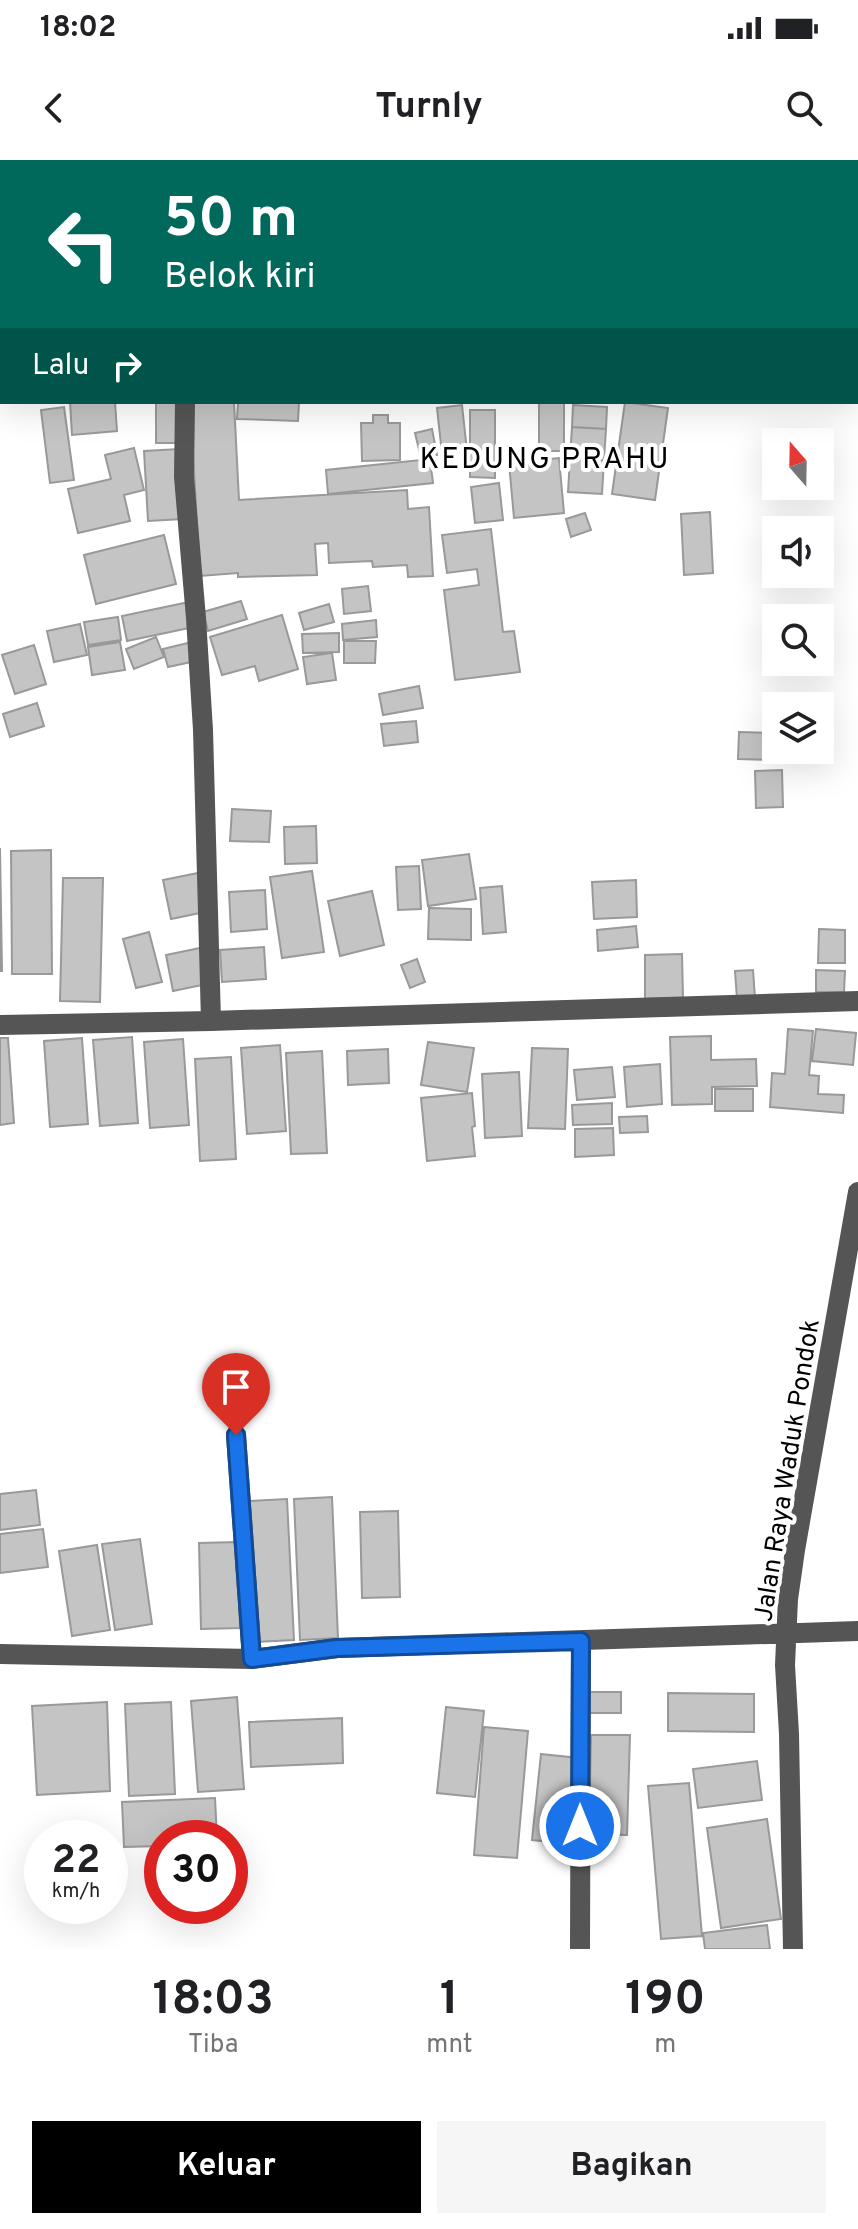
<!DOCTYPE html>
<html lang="id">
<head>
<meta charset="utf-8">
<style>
  :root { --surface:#fff; --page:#f6f6f6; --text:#202124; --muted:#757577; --accent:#000 }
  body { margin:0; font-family:Overpass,sans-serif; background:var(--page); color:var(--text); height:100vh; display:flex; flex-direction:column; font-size:30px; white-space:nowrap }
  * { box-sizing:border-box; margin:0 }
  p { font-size:26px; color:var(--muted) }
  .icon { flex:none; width:44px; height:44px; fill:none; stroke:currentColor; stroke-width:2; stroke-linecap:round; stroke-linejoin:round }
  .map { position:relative; height:1789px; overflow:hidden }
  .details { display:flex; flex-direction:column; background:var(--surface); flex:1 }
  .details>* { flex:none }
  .hud { position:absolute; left:0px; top:0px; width:858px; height:244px; box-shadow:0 8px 32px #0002; background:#00695c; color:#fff; overflow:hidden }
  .needle { width:52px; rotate:340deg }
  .fabs { position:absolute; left:762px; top:268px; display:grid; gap:16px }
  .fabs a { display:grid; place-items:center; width:72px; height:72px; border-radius:0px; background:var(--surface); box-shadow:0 8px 32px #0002; font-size:40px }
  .speed { position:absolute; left:24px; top:1660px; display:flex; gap:16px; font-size:40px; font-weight:700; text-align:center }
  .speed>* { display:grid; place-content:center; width:104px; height:104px; border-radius:50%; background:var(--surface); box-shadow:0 8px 32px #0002; line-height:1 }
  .speed small { font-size:20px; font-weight:400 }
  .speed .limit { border:12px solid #d22; background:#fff; color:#111 }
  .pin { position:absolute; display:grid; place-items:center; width:68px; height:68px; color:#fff; margin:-82px -34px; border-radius:50% 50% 50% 0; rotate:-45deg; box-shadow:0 0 8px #0007 }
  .pin .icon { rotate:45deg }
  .me { position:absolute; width:88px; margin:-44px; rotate:0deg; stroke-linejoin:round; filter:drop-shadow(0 0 6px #0008) }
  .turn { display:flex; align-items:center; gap:28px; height:168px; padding:0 32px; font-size:36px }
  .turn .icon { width:104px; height:104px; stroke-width:2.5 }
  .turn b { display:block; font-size:56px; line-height:68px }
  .then { display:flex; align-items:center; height:76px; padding:0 32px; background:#0003; gap:16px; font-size:30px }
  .eta { display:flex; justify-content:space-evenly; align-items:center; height:136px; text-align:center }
  .eta b { font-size:48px; font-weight:700; line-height:56px }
  .cta { display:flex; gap:16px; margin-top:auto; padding:16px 32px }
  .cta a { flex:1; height:92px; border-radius:0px; background:var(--accent); color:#fff; font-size:32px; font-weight:700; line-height:92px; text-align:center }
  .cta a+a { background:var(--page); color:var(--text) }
  .status { display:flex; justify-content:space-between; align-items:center; height:56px; padding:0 40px; background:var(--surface); direction:ltr }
  .status svg { height:22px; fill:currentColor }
  header { display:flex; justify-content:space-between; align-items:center; height:104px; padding:0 32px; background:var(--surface); font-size:36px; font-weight:700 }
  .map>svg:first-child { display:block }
</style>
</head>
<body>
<div class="status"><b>18:02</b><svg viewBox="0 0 49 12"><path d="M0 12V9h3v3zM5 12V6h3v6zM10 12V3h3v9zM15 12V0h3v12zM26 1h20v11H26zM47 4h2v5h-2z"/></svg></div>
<header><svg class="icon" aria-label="back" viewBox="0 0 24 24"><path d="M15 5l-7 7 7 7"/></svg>Turnly<svg class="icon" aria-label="search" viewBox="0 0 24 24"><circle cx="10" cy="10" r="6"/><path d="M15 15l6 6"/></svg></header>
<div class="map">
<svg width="858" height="1789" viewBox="0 0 858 1789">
  <rect width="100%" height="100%" fill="#fff"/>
  <path fill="#c4c4c4" stroke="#999" stroke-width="2" d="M539,0H737V2H539Z
    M70,242H115L117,271L72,275Z
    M156,242H181V283H156Z
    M190,242H234L239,340L407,330L408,349L429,347L433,416L408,417L407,405L373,407L372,401L329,403L328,383L315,384L317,415L238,417V413L200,416Z
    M238,242H299L298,261L237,259Z
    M539,242H564V291H539Z
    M625,242L668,248L655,340L612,334Z
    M462,245L467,291L442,294L437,248Z
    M573,245L607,247L606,269L572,267Z
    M64,247L74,320L50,323L41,250Z
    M470,250H495V318L470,317Z
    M373,255H388V263H400V300L362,301L361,263H373Z
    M572,267L606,269L604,300L570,298Z
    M432,269L437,295L421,298L415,273Z
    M134,288L144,330L124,335L130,361L78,373L68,329L111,319L105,295Z
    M179,289L183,359L148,361L144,291Z
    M559,298L564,353L514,358L509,303Z
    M570,298L604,300L602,334L568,332Z
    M430,299L433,323L328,334L326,310Z
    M499,323L503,360L475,363L471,327Z
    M710,352L713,413L684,415L681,354Z
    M585,353L591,370L571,377L566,359Z
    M491,369L503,472L514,471L520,512L455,520L444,430L479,425L477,409L447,413L442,375Z
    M164,375L176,424L96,444L84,395Z
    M368,426L371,451L344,454L342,429Z
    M241,441L247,459L208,471L203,452Z
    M189,442L194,467L127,481L122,456Z
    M329,444L334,462L304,470L299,453Z
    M282,455L298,509L259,521L255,506L222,515L210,477Z
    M118,457L121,480L88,485L84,462Z
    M376,460L377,477L343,480L342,464Z
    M80,464L87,495L54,502L47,471Z
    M339,473V492L303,493L302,474Z
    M156,477L164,497L134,509L126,489Z
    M344,481H376L375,503H344Z
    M120,482L125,510L92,515L88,487Z
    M192,482L196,501L168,507L163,489Z
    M34,485L46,524L15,534L2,495Z
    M332,493L336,520L307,524L303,497Z
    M419,526L423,548L383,555L379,534Z
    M37,543L44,566L10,577L3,554Z
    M416,561L418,582L384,586L381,564Z
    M739,572L776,573V590H808V601L738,599Z
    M782,610L783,647L756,648L755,611Z
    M232,649L271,651L269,682L230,681Z
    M316,666L317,703L285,704L284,667Z
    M0,688L2,811H0Z
    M51,690L52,814H12L11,691Z
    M469,694L476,739L428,746L422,700Z
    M419,706L421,749L398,750L396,707Z
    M312,711L324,792L282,798L270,717Z
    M198,713L205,752L171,759L163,720Z
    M63,718H103L100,842L60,841Z
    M636,720L637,757L594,759L592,722Z
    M502,726L506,772L483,774L480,728Z
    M265,730L267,769L231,772L229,732Z
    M372,731L384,785L340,796L328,741Z
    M429,748L471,749V780L428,779Z
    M636,766L638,787L598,791L597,770Z
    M819,769L845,770V803H818Z
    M149,772L162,822L136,828L123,779Z
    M264,787L266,819L222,822L220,790Z
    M200,788L207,824L173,831L166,795Z
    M682,794L683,838L645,839V795Z
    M417,799L425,822L410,828L401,805Z
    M753,810L755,838L737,839L735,811Z
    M816,810L845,811L844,832H816Z
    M788,869L813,871L809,915L819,916L818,934L844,935L843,953L770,947L772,913L785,914Z
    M816,869L856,873L853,905L812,901Z
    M711,876V900L756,899L757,926L712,927V944L672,945L670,877Z
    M132,877L138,963L100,966L93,880Z
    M0,878H8L14,963L0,965Z
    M82,878L88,964L50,967L44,881Z
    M183,879L189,965L150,968L144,882Z
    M428,882L474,888L467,932L421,925Z
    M280,885L286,971L247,974L241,888Z
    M532,888L568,889L565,969L528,968Z
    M388,889L389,923L348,925L347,891Z
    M322,891L327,993L291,994L286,893Z
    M231,897L236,999L200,1001L195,899Z
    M660,904L662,944L627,947L624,907Z
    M612,907L615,937L577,940L574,910Z
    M519,912L522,976L485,978L482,914Z
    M715,929H753V951H715Z
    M472,933L475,966L472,967L475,996L427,1001L421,938Z
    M612,943V964L573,965L572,945Z
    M647,956L648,972L620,973L619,957Z
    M613,968L614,995L575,997V969Z
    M36,1330L40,1365L0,1370V1334Z
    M332,1337L338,1478L300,1480L294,1339Z
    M287,1339L294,1480L256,1482L249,1341Z
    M398,1351L400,1437L362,1438L360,1352Z
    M43,1369L48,1407L0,1413V1374Z
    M140,1379L152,1464L115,1470L102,1384Z
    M237,1382L240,1468L201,1469L199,1383Z
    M97,1385L110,1470L72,1476L59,1391Z
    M585,1532H621V1553H585Z
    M668,1533L754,1534V1572L668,1571Z
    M237,1537L244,1629L198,1632L191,1541Z
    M107,1542L110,1631L37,1635L32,1546Z
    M171,1542L175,1634L129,1636L125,1544Z
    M446,1547L484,1551L475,1637L437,1633Z
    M342,1558L343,1603L251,1607L249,1562Z
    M484,1567L528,1571L517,1698L474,1695Z
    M591,1575H630L627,1675L589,1674Z
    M541,1594L579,1598L570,1684L532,1680Z
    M757,1601L762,1640L698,1648L693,1609Z
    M689,1623L702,1776L661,1779L648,1626Z
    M215,1638L217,1678H162V1686L124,1687L122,1642Z
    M767,1659L781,1759L721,1768L707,1668Z
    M767,1765L770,1789H705L703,1773Z"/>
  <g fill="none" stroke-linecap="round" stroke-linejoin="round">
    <defs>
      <path id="highway" d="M0,134H2
        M856,192H858"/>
    </defs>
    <use href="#highway" stroke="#dbdbdb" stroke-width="28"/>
    <path stroke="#555" stroke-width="20" d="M185,242L184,317L196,458L203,570L211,861
      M0,865L211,861L858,841
      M236,1275L252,1499
      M0,1494L252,1499L337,1488L858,1471
      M580,1789L581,1481
      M793,1789L789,1574L785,1505L788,1439L795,1390L858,1032"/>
    <use href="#highway" stroke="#000" stroke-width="24"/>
  </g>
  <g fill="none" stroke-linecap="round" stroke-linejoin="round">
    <defs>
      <path id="route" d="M236,1275L252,1499L337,1488L581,1481L580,1666"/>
    </defs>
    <use href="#route" stroke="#114b97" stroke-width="20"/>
    <use href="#route" stroke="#1a73e8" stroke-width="14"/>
  </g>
  <g text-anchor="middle" stroke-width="8" stroke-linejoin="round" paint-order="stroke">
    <g font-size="26" fill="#000" stroke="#fff">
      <text transform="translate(786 1310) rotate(-81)" y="9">Jalan Raya Waduk Pondok</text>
    </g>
    <g font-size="30" letter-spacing="2" fill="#000" stroke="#fff">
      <text x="545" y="308">KEDUNG PRAHU</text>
    </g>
  </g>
</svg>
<div class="fabs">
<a><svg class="needle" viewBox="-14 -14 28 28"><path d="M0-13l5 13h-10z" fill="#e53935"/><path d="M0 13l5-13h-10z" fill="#757577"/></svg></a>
<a><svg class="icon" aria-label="sound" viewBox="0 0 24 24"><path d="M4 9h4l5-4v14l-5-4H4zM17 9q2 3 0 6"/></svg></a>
<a><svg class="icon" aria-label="search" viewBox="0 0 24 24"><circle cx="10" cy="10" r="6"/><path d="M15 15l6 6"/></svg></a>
<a><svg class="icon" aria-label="layers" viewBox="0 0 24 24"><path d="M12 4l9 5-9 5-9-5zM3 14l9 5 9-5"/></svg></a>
</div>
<div class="speed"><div>22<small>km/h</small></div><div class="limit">30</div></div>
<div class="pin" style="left:236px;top:1275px;background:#d93025"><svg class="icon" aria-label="arrive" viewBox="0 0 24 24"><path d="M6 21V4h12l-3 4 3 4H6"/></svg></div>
<svg class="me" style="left:580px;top:1666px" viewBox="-20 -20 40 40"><circle r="17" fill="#1a73e8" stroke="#fff" stroke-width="3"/><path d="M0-11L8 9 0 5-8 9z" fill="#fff"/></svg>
<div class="hud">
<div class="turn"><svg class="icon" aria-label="left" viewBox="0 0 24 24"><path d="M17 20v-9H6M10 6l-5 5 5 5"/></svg><div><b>50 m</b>Belok kiri</div></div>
<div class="then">Lalu<svg class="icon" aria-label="right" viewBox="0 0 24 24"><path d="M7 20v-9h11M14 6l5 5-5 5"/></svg></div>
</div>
</div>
<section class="details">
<div class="eta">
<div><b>18:03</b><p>Tiba</p></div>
<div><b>1</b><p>mnt</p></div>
<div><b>190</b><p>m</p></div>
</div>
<div class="cta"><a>Keluar</a><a>Bagikan</a></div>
</section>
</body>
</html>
